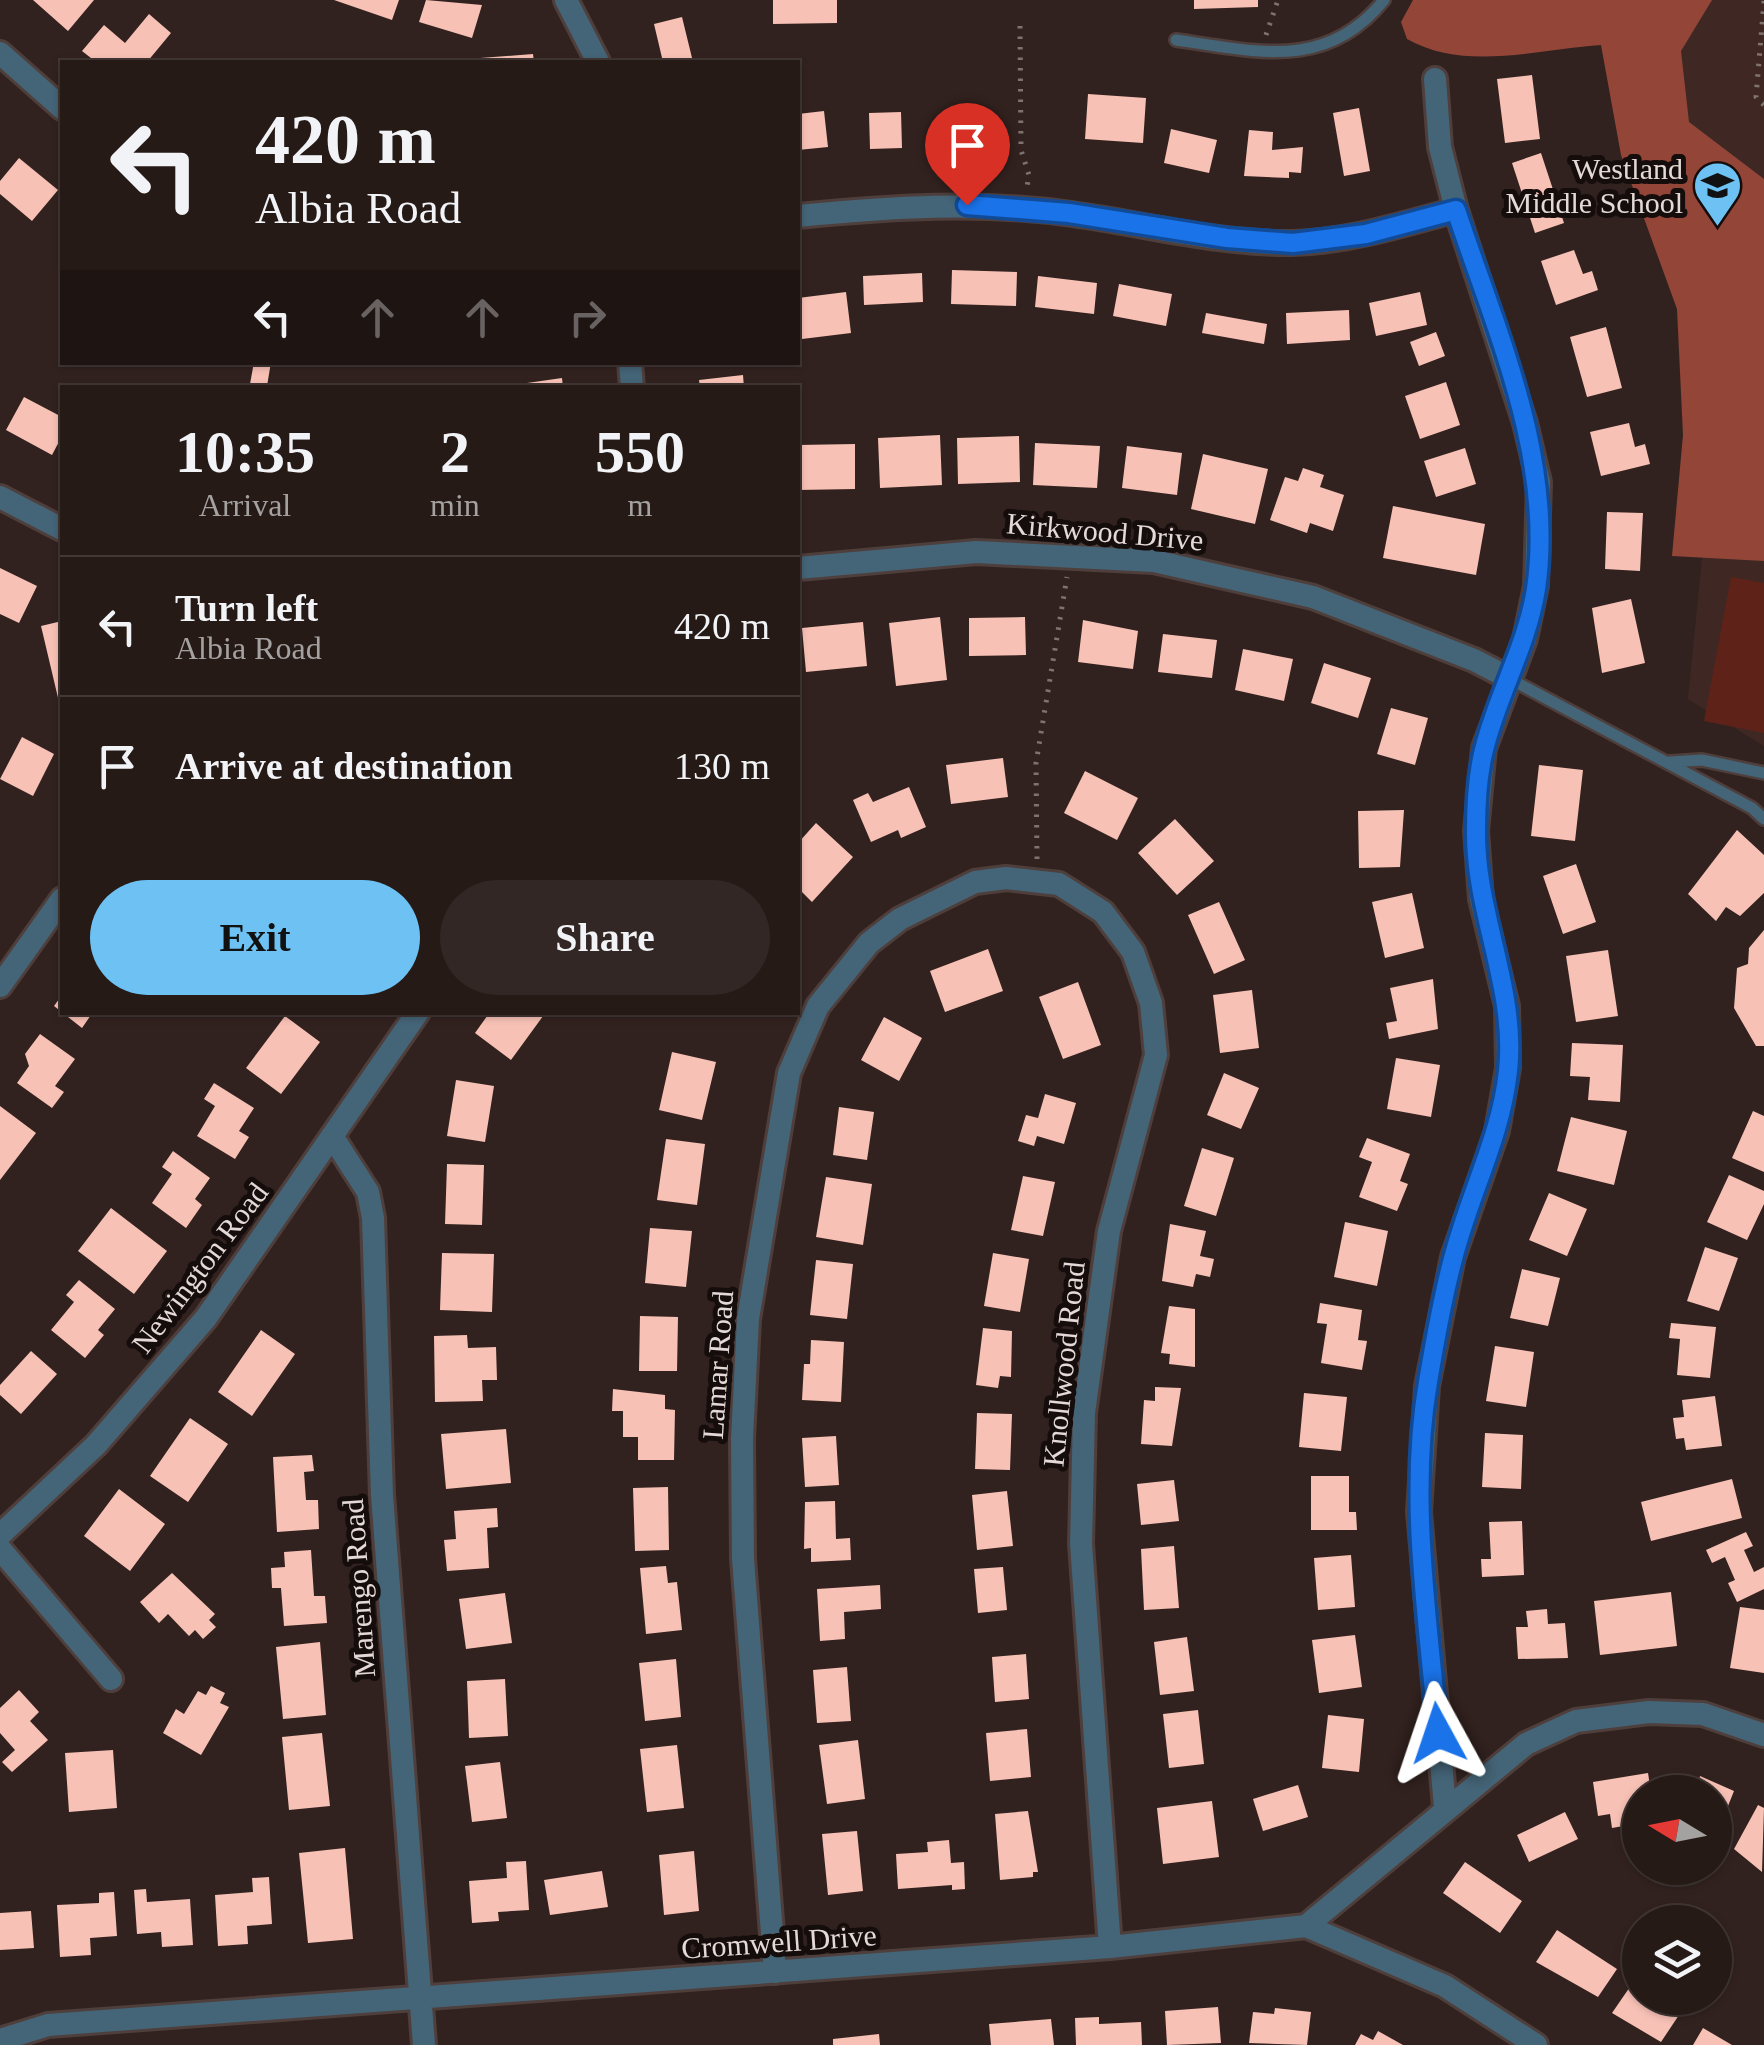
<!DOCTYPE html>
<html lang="en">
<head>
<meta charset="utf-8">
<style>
  :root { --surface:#261a17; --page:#322724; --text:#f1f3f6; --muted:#a4a1a1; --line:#423836; --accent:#6dc2f3 }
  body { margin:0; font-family:Georgia,serif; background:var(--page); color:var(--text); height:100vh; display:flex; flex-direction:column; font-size:38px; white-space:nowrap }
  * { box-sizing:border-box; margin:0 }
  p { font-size:32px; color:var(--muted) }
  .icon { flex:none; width:55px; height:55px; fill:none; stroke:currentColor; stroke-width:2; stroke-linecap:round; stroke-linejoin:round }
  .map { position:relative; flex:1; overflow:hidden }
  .details { position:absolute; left:60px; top:385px; width:740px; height:630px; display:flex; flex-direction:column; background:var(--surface); border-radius:0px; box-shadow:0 2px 8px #0004,0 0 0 2px var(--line) }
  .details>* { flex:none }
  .top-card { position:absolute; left:60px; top:60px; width:740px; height:305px; border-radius:0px; box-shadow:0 2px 8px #0004,0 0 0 2px var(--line); background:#261a17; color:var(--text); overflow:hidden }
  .needle { width:65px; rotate:280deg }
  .tools { position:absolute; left:1622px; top:1775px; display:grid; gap:20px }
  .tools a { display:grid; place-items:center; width:110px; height:110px; border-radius:50%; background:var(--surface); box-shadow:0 2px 8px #0004,0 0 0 2px var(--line); font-size:50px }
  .pin { position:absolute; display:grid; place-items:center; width:85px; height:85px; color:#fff; margin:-102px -42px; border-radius:50% 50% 50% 0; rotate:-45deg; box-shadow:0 0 10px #0007 }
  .pin .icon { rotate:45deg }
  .me { position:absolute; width:110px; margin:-55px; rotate:355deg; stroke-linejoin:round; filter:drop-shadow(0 0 8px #0008) }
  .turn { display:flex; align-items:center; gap:35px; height:210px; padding:0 30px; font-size:45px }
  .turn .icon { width:130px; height:130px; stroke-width:2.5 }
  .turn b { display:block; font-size:70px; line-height:85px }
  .lanes { display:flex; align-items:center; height:95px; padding:0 30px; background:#0003; justify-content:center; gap:50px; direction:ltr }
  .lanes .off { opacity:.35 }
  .eta { display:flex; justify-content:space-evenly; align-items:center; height:170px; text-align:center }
  .eta b { font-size:60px; font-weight:600; line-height:70px }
  .cta { display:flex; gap:20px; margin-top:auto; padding:20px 30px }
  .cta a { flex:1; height:115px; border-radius:60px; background:var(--accent); color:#111; font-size:40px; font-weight:600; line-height:115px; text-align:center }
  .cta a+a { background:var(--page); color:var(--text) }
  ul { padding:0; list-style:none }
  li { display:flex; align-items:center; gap:30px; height:140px; padding:0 30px; border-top:2px solid var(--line) }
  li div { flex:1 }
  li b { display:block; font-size:38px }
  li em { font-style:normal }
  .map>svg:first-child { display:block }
</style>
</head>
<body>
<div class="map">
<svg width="1764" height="2045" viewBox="0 0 1764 2045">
  <rect width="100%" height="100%" fill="#32221f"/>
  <path fill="#3f2823" d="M1603,0H1764V467Z
    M1709,489L1764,512V746L1688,699Z"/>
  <path fill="#5e2218" d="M1731,577L1764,583V733L1704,721Z"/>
  <path fill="#934638" d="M1413,0H1712L1681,51L1689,122L1764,179V561L1672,556L1683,435L1677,309L1621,155L1601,45C1538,49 1465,72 1407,39L1401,22Z"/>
  <path fill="#f8c1b6" d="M33,0H94L68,31Z
    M334,0H399L392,20Z
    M426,0L482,5L472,38L419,22Z
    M773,0H837V23L773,24Z
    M1194,0H1258V7L1194,9Z
    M149,14L171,33L147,62H96L82,51L104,25L125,43Z
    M682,17L693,62H663L654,24Z
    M533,54L534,62H481L480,58Z
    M1532,75L1540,139L1505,143L1497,79Z
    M1088,94L1146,98L1143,143L1085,139Z
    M1359,108L1370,171L1344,176L1333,113Z
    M824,111L828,147L798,150V114Z
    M901,112L902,148L870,149L869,113Z
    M1171,129L1217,140L1209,173L1164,163Z
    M1249,130L1273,132L1272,150L1303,147L1301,173L1289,172V178L1244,176Z
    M1541,153L1564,223L1535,233L1512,163Z
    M19,158L58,190L32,221L0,194V181Z
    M1574,250L1583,274L1592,271L1598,290L1556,305L1541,261Z
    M952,270L1017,272L1016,306L951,304Z
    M922,273L923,302L864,305L863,276Z
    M1038,276L1097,283L1094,314L1035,307Z
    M1119,284L1172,294L1166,326L1113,316Z
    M846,292L851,333L802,339L798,298Z
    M1420,292L1427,325L1376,336L1369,303Z
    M1349,310L1350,340L1287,344L1286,313Z
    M1206,313L1267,324L1264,344L1202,333Z
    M1606,327L1622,388L1587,397L1570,337Z
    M1436,332L1445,356L1419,366L1410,342Z
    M254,362H271L267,386L250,384Z
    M743,375L744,388H700L699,380Z
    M562,378L563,388H527V383Z
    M1446,382L1460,425L1420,439L1405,396Z
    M24,397L62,417V436L52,455L6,430Z
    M1629,423L1635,447L1645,444L1650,464L1601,476L1590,432Z
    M940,435L942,485L880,488L878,438Z
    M1019,436L1020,482L958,484L957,438Z
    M1035,443L1100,446L1097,488L1033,485Z
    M855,444V489L798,490V445Z
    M1127,446L1182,453L1177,495L1122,488Z
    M1465,448L1476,484L1436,497L1424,461Z
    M1203,454L1268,469L1255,524L1191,509Z
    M1303,468L1324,475L1320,487L1344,495L1333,531L1310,523L1307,533L1270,520L1285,477L1298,481Z
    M1393,506L1485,524L1476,575L1383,558Z
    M1607,512L1643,513L1640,571L1605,569Z
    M0,568L37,586L19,623L0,614Z
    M1631,599L1645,663L1602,673L1592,608Z
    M940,617L947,680L896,686L889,623Z
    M1025,617L1026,655L969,656V618Z
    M1083,620L1138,631L1133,669L1078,662Z
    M62,621V701L59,702L41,626Z
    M863,622L867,666L806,672L802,628Z
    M1163,634L1217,640L1212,678L1158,672Z
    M1243,649L1293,659L1284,701L1235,690Z
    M1324,663L1371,678L1358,718L1311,703Z
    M1391,708L1428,718L1415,765L1377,754Z
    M22,737L54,754L33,796L0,779Z
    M1003,758L1008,797L951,804L946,765Z
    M1539,765L1583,770L1575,841L1531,836Z
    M1085,771L1138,798L1117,840L1064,813Z
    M909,787L926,827L901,838L898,830L871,842L853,800L868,793L873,802Z
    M1404,810L1400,867L1359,868L1358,811Z
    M1175,819L1214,861L1177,895L1138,853Z
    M816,823L853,857L812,902L798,888V843Z
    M1737,830L1764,855V893L1740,916L1726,907L1716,921L1688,894Z
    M1576,864L1596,922L1563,934L1543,876Z
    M1412,893L1424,948L1385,958L1372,902Z
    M1219,902L1245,960L1214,974L1188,915Z
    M1764,930V1046H1756L1734,1008L1737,968L1748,964L1749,948Z
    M988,949L1003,991L945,1012L930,971Z
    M1608,950L1618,1016L1576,1022L1566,956Z
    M1433,979L1438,1029L1389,1039L1386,1023L1397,1021L1390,988Z
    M1078,982L1101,1045L1063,1059L1039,997Z
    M1252,990L1259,1048L1220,1053L1213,995Z
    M62,995V1012H93L82,1028L54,1006Z
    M490,1012H546L511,1060L475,1033Z
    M285,1016L320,1042L281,1094L246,1068Z
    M884,1017L922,1038L899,1081L861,1060Z
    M40,1034L75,1059L55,1086L64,1092L52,1108L17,1083L29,1066L25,1054Z
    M1572,1043L1623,1045L1620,1102L1588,1100L1590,1077L1570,1076Z
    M672,1052L716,1062L702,1120L659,1110Z
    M1396,1058L1440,1065L1431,1117L1387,1109Z
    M1224,1073L1259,1088L1241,1129L1207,1115Z
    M456,1080L494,1086L485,1142L447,1136Z
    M214,1083L254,1108L239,1131L249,1137L235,1159L197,1136L215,1106L204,1099Z
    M1045,1094L1076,1103L1064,1144L1037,1136L1034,1146L1018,1141L1026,1115L1038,1118Z
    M0,1106L36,1133L0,1180Z
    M839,1107L874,1112L867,1160L833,1155Z
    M1753,1111L1764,1116V1172L1732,1158Z
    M1571,1117L1627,1131L1614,1185L1557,1171Z
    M1367,1138L1410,1154L1400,1181L1408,1184L1397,1211L1359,1197L1372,1162L1359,1157Z
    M666,1139L705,1144L697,1205L657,1200Z
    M1202,1148L1234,1158L1216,1216L1184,1206Z
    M173,1151L210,1178L195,1199L202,1205L186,1228L152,1203L172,1174L162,1167Z
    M447,1164L484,1165L482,1225L445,1224Z
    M1729,1175L1764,1191V1204L1747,1240L1707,1222Z
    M1023,1176L1055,1182L1043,1236L1011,1230Z
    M826,1177L872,1184L863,1245L816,1237Z
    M1549,1193L1587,1209L1567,1256L1529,1240Z
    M111,1208L167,1251L134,1294L78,1251Z
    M1345,1222L1388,1231L1377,1286L1334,1277Z
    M1170,1224L1206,1231L1200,1256L1214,1259L1210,1277L1196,1274L1193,1287L1162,1281Z
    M650,1228L692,1231L686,1287L645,1283Z
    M1705,1247L1738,1258L1719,1311L1687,1301Z
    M442,1253L494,1254L492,1312L440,1310Z
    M993,1253L1029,1259L1020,1312L984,1306Z
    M816,1260L853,1264L847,1319L810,1315Z
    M1522,1269L1560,1278L1548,1326L1510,1318Z
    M79,1280L115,1309L98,1330L104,1335L85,1358L51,1330L74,1302L66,1295Z
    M1320,1303L1362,1310L1358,1340L1367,1341L1362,1370L1321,1363L1327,1324L1317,1323Z
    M1169,1306L1195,1309V1367L1169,1364L1170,1354L1161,1353Z
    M640,1316L678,1317L677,1371H639Z
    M1671,1323L1716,1327L1710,1378L1677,1375L1680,1339L1669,1338Z
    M983,1328L1012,1331L1011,1377L1000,1376L998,1388L976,1385Z
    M261,1330L295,1354L252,1416L218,1392Z
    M467,1335L468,1348L496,1347L497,1380H482L483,1401L435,1402L434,1336Z
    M811,1340L844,1342L841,1402L802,1400L804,1364H810Z
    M1495,1346L1534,1352L1526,1407L1486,1401Z
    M31,1351L57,1374L21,1414L0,1395V1385Z
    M1155,1387L1181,1388L1172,1446L1141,1444L1144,1400L1155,1401Z
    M613,1389L665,1395V1409L675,1410L674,1460H638V1437H623V1411H612Z
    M1304,1393L1347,1397L1341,1451L1299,1447Z
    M1715,1396L1722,1446L1686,1450L1684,1438L1676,1439L1673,1418L1684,1417L1682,1400Z
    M977,1413L1012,1414L1010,1470L975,1469Z
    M190,1418L228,1444L188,1502L150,1476Z
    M506,1429L511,1483L446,1489L441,1434Z
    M1485,1433L1523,1435L1521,1489L1482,1487Z
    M836,1436L839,1485L805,1487L802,1438Z
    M312,1455L314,1471L304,1472L306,1500H318L319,1529L277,1532L273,1457Z
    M1311,1476H1349V1512H1356L1357,1530H1311Z
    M1732,1479L1742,1518L1651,1541L1641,1502Z
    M1174,1480L1179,1521L1141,1525L1137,1484Z
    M668,1487L669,1550L635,1551L633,1488Z
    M119,1489L165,1524L130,1571L84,1536Z
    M1007,1491L1013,1546L977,1550L972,1495Z
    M835,1501L836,1539L850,1538L851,1560L811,1562V1548L804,1549L805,1502Z
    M497,1508L498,1527L487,1528L489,1568L447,1571L444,1540L456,1539L454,1511Z
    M1522,1521L1524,1575L1482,1577L1481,1559H1491L1489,1522Z
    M1746,1532L1753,1546L1744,1550L1754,1572L1764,1567V1589L1737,1602L1728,1583L1735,1580L1725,1557L1712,1563L1706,1550Z
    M1174,1546L1179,1608L1144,1610L1141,1549Z
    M311,1550L314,1596H325L327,1623L284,1626L281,1588H272L271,1568L285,1567L284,1552Z
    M1351,1555L1355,1607L1318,1610L1314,1558Z
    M666,1566L668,1583L677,1582L682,1630L646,1634L640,1568Z
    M1003,1567L1007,1610L978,1613L974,1569Z
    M172,1573L215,1614L209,1620L216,1627L203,1639L195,1630L189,1636L168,1614L159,1623L140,1602Z
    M880,1585L881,1609L844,1612L845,1639L820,1641L817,1589Z
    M1671,1592L1677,1646L1600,1655L1594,1601Z
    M505,1593L512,1643L466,1649L459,1599Z
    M1740,1607L1764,1610V1673L1730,1668Z
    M1547,1609L1548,1624L1565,1623L1568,1658L1518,1659L1516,1627H1528L1526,1611Z
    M1355,1635L1362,1687L1319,1693L1312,1640Z
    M1187,1637L1194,1691L1160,1695L1154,1642Z
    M320,1642L326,1715L283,1719L276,1647Z
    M1026,1654L1029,1699L995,1702L992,1657Z
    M676,1659L681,1717L645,1721L639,1663Z
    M847,1667L851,1721L817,1723L813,1670Z
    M505,1679L508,1736L469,1738L467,1681Z
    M211,1686L225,1693L220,1703L229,1707L201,1755L163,1733L176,1709L184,1714L198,1691L206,1695Z
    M19,1690L39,1712L30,1721L48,1740L12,1772L2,1762L15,1750L0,1733V1708Z
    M1198,1710L1204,1764L1169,1768L1163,1714Z
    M1328,1715L1364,1719L1359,1772L1322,1768Z
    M1027,1729L1031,1777L990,1781L986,1733Z
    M322,1733L330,1806L289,1810L282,1737Z
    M858,1740L865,1799L827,1804L819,1745Z
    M677,1745L684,1808L647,1812L640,1749Z
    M113,1750L117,1808L69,1812L65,1753Z
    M500,1762L507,1818L472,1822L465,1766Z
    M1648,1773L1651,1792H1640V1823L1612,1828L1610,1814L1598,1816L1593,1782Z
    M1681,1774L1699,1780L1700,1776L1734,1791L1716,1836L1715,1792H1675Z
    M1298,1785L1308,1817L1263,1831L1253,1799Z
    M1212,1801L1219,1857L1163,1864L1157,1808Z
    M1758,1805L1764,1808L1762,1872L1734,1849Z
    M1028,1811L1038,1872H1033V1877L1000,1880L995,1814Z
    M1565,1812L1578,1839L1529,1862L1517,1835Z
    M857,1831L863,1891L828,1895L822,1834Z
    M949,1840L951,1863L964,1862L965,1889L952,1890V1885L898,1889L896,1854L928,1852L927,1842Z
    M345,1848L353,1939L308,1943L299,1853Z
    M694,1851L699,1911L664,1915L659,1855Z
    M526,1861L529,1910L498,1912L499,1921L472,1923L469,1881L507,1878L506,1862Z
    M1465,1862L1522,1901L1500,1933L1443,1893Z
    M602,1871L608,1907L550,1915L544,1880Z
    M269,1877L272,1924L247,1926L248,1944L218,1946L215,1895L253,1892L252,1878Z
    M146,1889L147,1902L190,1899L193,1945L162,1947L161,1932L137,1934L134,1890Z
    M114,1892L117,1936L90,1938L91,1955L60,1957L57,1905L99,1903V1893Z
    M31,1911L34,1948L0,1950V1913Z
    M1557,1930L1617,1969L1598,1997L1536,1962Z
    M1634,1981L1640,1985V1998H1659L1681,2012L1661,2042L1612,2013Z
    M1218,2007L1221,2043L1167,2045L1165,2011Z
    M1275,2008L1311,2012L1307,2045L1249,2043L1253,2012L1274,2014Z
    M1099,2017V2024L1141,2022L1142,2045H1076L1075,2018Z
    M1051,2019L1054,2045H991L989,2024Z
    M1703,2028L1732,2045H1693Z
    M1378,2031L1403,2045H1355L1361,2034L1373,2040Z
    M879,2034L880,2045H833V2039Z"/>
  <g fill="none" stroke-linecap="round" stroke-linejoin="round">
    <defs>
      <path id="lane" d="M1176,40C1255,51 1326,72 1384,0
        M1510,679L1752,808L1764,819
        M1670,762L1702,760L1764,773"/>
      <path id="street" d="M566,0L598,62
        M0,53L62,108
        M1435,79L1440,147L1456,210L1525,423L1539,482L1536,586L1525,639L1484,748L1476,831L1481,899L1507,1006L1508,1068L1497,1131L1453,1257L1427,1386L1419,1512L1445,1807
        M798,216C889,207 980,201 1072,214C1145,224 1218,244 1292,243C1348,242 1403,224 1456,210
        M630,362L632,388
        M0,497L62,529
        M798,568L976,552L1154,561L1313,597L1474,660L1509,678
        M0,986L62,899
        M332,1136L368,1192L373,1218L382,1495L424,2045
        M0,1535L96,1445L206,1318L418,1012
        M0,1549L111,1679
        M1306,1926L1526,1744L1576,1721L1649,1712L1703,1714L1764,1735
        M775,1972L743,1559L742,1439L748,1319L789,1073L818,1006L869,943L900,919L975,882L1006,878L1059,884L1103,912L1133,952L1151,1003L1156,1055L1109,1231L1084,1413L1081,1544L1110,1947
        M0,2040L48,2025L1110,1947L1306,1926L1445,1986L1536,2045"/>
    </defs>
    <use href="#lane" stroke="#4e3f3c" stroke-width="16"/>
    <use href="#street" stroke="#4e3f3c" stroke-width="28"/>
    <path stroke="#80726f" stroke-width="5" stroke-dasharray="2.5 8" stroke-linecap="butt" d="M1764,1L1756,97L1764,105
      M1020,26L1021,150L1029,175L1027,187
      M1266,35L1278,0
      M1037,859L1036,763L1067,577"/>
    <use href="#lane" stroke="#446477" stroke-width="11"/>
    <use href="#street" stroke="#446477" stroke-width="22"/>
  </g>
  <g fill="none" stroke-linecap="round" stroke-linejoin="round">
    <defs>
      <path id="route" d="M967,205L1069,213L1227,238L1293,243L1366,234L1456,210C1496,331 1555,459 1536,589C1527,645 1499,692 1485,746C1478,771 1476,805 1476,831C1475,913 1517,989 1508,1071C1501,1137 1469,1195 1453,1259C1442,1299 1435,1341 1428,1382C1408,1497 1428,1618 1438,1733"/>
    </defs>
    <use href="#route" stroke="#114b97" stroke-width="25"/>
    <use href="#route" stroke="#1a73e8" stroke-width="18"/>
  </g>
  <defs>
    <symbol id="school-pin" viewBox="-11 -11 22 30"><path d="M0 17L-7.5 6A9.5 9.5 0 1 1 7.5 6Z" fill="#6dc2f3" stroke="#150d0c"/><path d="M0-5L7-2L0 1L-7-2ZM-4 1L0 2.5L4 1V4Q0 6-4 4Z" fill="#111"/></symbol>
  </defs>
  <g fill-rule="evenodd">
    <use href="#school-pin" x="1690" y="158" width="55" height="75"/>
  </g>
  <g text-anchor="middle" stroke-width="10" stroke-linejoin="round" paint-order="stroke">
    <g font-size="30" fill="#e4d9d6" stroke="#150d0c" text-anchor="end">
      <text x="1683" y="179">Westland<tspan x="1683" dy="34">Middle School</tspan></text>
    </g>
    <g font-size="30" fill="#e4d9d6" stroke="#150d0c">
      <text transform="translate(1105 532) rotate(5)" y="10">Kirkwood Drive</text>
      <text transform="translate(200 1268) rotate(-53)" y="10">Newington Road</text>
      <text transform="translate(1064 1364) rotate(-84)" y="10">Knollwood Road</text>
      <text transform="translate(718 1365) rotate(-86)" y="10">Lamar Road</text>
      <text transform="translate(359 1588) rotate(-94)" y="10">Marengo Road</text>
      <text transform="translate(779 1942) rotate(-4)" y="10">Cromwell Drive</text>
    </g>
  </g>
</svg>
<div class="tools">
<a><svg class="needle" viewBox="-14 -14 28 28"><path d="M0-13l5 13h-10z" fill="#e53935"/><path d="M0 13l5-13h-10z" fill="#a4a1a1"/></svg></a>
<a><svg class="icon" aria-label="layers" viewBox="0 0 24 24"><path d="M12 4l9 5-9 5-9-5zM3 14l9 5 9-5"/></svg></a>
</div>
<div class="pin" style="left:967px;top:205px;background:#d93025"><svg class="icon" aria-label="arrive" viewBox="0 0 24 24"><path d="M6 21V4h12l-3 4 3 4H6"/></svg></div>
<svg class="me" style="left:1438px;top:1733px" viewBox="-20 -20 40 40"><path d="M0-17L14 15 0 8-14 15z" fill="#1a73e8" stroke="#fff" stroke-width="4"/></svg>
<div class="top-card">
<div class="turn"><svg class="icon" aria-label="left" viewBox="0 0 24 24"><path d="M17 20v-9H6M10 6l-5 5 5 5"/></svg><div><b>420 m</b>Albia Road</div></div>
<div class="lanes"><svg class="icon" aria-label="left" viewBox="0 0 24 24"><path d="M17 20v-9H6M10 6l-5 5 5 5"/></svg><svg class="icon off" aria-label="ahead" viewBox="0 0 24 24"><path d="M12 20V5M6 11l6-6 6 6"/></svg><svg class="icon off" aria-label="ahead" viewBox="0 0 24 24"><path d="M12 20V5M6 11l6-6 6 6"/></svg><svg class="icon off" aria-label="right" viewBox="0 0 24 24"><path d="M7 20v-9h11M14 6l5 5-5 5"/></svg></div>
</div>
<section class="details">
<div class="eta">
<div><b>10:35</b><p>Arrival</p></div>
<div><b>2</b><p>min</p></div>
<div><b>550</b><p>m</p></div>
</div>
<ul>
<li><svg class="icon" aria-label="left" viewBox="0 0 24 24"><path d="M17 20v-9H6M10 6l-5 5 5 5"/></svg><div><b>Turn left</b><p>Albia Road</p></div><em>420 m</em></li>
<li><svg class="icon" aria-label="arrive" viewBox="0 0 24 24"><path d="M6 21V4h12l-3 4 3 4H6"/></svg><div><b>Arrive at destination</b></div><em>130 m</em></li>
</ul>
<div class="cta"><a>Exit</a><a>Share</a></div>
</section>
</div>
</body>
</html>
